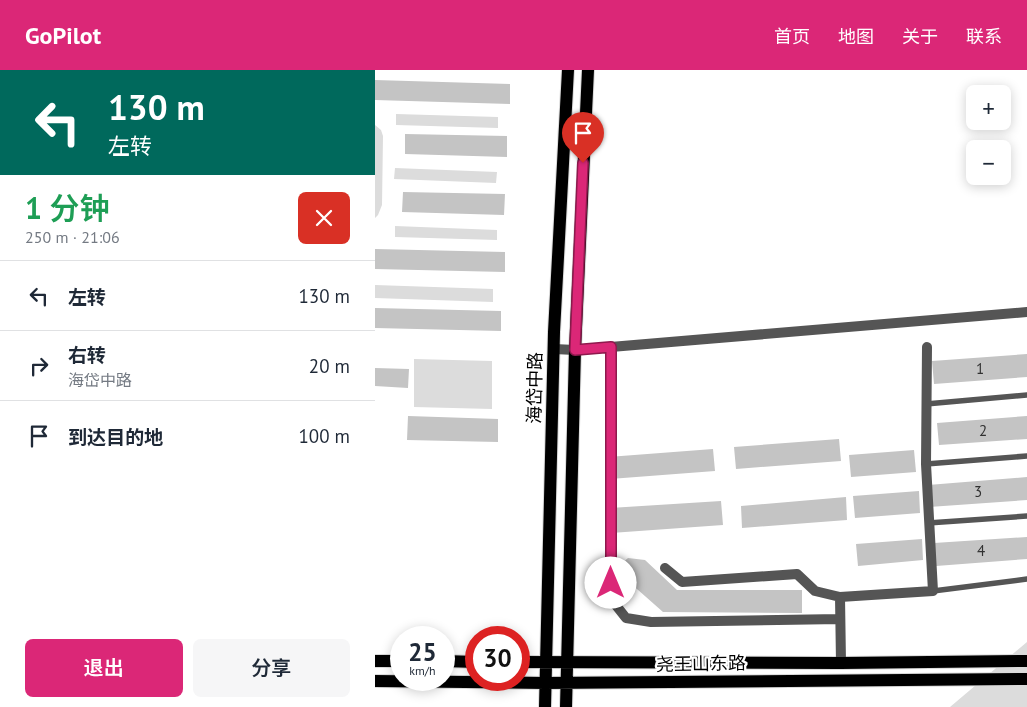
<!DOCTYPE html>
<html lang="zh">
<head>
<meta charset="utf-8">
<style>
  :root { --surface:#fff; --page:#f6f6f7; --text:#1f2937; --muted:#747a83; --line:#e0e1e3; --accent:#db2777 }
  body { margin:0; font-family:"PT Sans","Noto Sans SC",sans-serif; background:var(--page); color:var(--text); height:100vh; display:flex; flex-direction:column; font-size:19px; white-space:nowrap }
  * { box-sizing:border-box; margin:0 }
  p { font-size:16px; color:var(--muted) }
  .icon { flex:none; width:28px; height:28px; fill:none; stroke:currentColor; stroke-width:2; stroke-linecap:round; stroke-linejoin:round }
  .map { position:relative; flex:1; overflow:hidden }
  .sheet { display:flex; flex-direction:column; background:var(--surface); width:375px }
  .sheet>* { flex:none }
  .top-card { background:#00695c; color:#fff; overflow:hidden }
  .tools { position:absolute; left:591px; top:15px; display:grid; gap:10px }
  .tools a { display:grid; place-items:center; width:45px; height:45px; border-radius:8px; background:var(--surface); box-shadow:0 2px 12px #0003; font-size:25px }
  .speed { position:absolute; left:15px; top:556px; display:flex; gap:10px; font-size:25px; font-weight:700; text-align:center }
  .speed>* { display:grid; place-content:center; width:65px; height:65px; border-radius:50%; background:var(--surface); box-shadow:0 2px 12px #0003; line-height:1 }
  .speed small { font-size:12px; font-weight:400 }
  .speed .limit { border:8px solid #d22; background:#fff; color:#111 }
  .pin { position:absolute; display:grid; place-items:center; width:42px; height:42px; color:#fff; margin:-51px -21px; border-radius:50% 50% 50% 0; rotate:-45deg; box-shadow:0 0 5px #0007 }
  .pin .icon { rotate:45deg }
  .me { position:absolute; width:55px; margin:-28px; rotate:0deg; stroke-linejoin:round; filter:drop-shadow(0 0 4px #0008) }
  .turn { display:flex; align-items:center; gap:18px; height:105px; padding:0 25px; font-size:22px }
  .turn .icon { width:65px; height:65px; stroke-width:2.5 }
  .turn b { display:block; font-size:35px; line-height:42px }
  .round { display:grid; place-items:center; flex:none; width:52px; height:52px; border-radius:8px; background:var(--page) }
  .headline { display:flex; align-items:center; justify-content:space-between; height:85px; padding:0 25px }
  h1 { font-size:30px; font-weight:600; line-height:38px; color:#1e9e55 }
  .primary-button { display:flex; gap:10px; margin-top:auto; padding:10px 25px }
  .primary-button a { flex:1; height:58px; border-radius:8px; background:var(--accent); color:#fff; font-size:20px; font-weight:600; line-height:58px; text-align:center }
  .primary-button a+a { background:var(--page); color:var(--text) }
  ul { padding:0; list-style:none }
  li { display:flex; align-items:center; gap:15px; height:70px; padding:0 25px; border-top:1px solid var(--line) }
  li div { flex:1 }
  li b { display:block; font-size:19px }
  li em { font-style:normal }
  header { display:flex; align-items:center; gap:30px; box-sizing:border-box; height:70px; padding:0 25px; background:var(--accent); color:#fff }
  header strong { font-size:24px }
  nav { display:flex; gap:28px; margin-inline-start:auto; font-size:18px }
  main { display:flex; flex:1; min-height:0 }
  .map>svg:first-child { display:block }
</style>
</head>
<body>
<header>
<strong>GoPilot</strong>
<nav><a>首页</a><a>地图</a><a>关于</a><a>联系</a></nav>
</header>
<main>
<section class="sheet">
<div class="top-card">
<div class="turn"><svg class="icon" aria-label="left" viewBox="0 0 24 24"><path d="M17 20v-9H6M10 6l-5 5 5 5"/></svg><div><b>130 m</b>左转</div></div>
</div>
<div class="headline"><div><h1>1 分钟</h1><p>250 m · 21:06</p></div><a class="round" style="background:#d93025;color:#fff"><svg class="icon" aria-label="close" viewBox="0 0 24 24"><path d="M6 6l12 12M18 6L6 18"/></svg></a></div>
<ul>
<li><svg class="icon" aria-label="left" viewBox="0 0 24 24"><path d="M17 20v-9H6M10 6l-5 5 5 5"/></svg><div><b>左转</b></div><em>130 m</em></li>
<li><svg class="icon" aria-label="right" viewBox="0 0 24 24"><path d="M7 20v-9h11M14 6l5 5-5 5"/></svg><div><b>右转</b><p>海岱中路</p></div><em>20 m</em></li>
<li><svg class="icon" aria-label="arrive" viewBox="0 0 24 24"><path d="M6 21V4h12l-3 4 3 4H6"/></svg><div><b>到达目的地</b></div><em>100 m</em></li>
</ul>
<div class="primary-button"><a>退出</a><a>分享</a></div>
</section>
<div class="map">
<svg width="652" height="637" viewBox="0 0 652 637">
  <rect width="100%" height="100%" fill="#fff"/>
  <path fill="#dcdcdc" d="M21,44L123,47V58L21,55Z
    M0,55L6,60L8,66L7,135L3,145L0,148Z
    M20,98L122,102L121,113L19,109Z
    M20,156L122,160V170L20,167Z
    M0,215L118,219V232L0,228Z
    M39,289L117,291V339L39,337Z
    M652,572V637H575Z"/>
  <path fill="#c4c4c4" d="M0,10L135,14V34L0,30Z
    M30,64L132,66V87L30,84Z
    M28,122L130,124L129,145L27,142Z
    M0,179L130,182V202L0,199Z
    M0,238L126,241V261L0,258Z
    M652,284V307L559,314L557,291Z
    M0,298L34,299L33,318L0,316Z
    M33,346L123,349V372L32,370Z
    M652,346V369L564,375L562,353Z
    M464,369L466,391L361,399L359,377Z
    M338,379L340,401L235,409L233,387Z
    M539,380L541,402L476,407L474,385Z
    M652,407V430L554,437L553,415Z
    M544,421L545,443L480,448L478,426Z
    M471,427L472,450L367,458L366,436Z
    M346,431L348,455L236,463L235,438Z
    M652,467V489L561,496L559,473Z
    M547,469L548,490L483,496L481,474Z
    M253,488L270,490L302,520H427V543L288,542L245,504L246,494Z"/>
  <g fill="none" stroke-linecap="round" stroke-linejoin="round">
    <defs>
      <path id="primary" d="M0,591H26
        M69,591L101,592
        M144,592L466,593L652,591
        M0,611L170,613L652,609
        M170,637L179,262L193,0
        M191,637L200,280L213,0"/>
    </defs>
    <use href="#primary" stroke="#dbdbdb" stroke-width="14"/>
    <path stroke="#555" stroke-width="5.5" d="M551,334L652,325
      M551,394L652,386
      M553,453L652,446
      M558,521L652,509"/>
    <path stroke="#555" stroke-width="10" d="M236,277V529L251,548L276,552L465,549
      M179,279L200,280L652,242
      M290,498L307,512L422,504L440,521L465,527L558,521L551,394L552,277
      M465,527L466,593"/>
    <use href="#primary" stroke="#000" stroke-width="12"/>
  </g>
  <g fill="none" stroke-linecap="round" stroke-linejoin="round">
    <defs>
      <path id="route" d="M208,93L200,280L236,277V513"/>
    </defs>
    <use href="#route" stroke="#8e194d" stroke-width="12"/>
    <use href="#route" stroke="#db2777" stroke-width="9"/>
  </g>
  <g text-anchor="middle" stroke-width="4.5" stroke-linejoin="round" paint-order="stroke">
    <g font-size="15" fill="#313131">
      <text x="605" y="304">1</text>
      <text x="608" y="366">2</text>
      <text x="603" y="427">3</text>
      <text x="606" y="486">4</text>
    </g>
    <g font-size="18" fill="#000" stroke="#fff">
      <text transform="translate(160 318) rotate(-89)" y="6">海岱中路</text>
      <text transform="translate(326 594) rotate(-1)" y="6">尧王山东路</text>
    </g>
  </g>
</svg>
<div class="tools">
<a>+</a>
<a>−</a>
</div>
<div class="speed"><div>25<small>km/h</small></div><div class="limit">30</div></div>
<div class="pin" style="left:208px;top:93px;background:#d93025"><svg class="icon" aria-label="arrive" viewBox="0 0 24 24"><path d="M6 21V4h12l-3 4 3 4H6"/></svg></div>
<svg class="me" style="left:236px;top:513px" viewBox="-20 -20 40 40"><circle r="19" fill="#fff"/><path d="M0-13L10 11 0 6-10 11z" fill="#db2777"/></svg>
</div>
</main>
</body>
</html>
